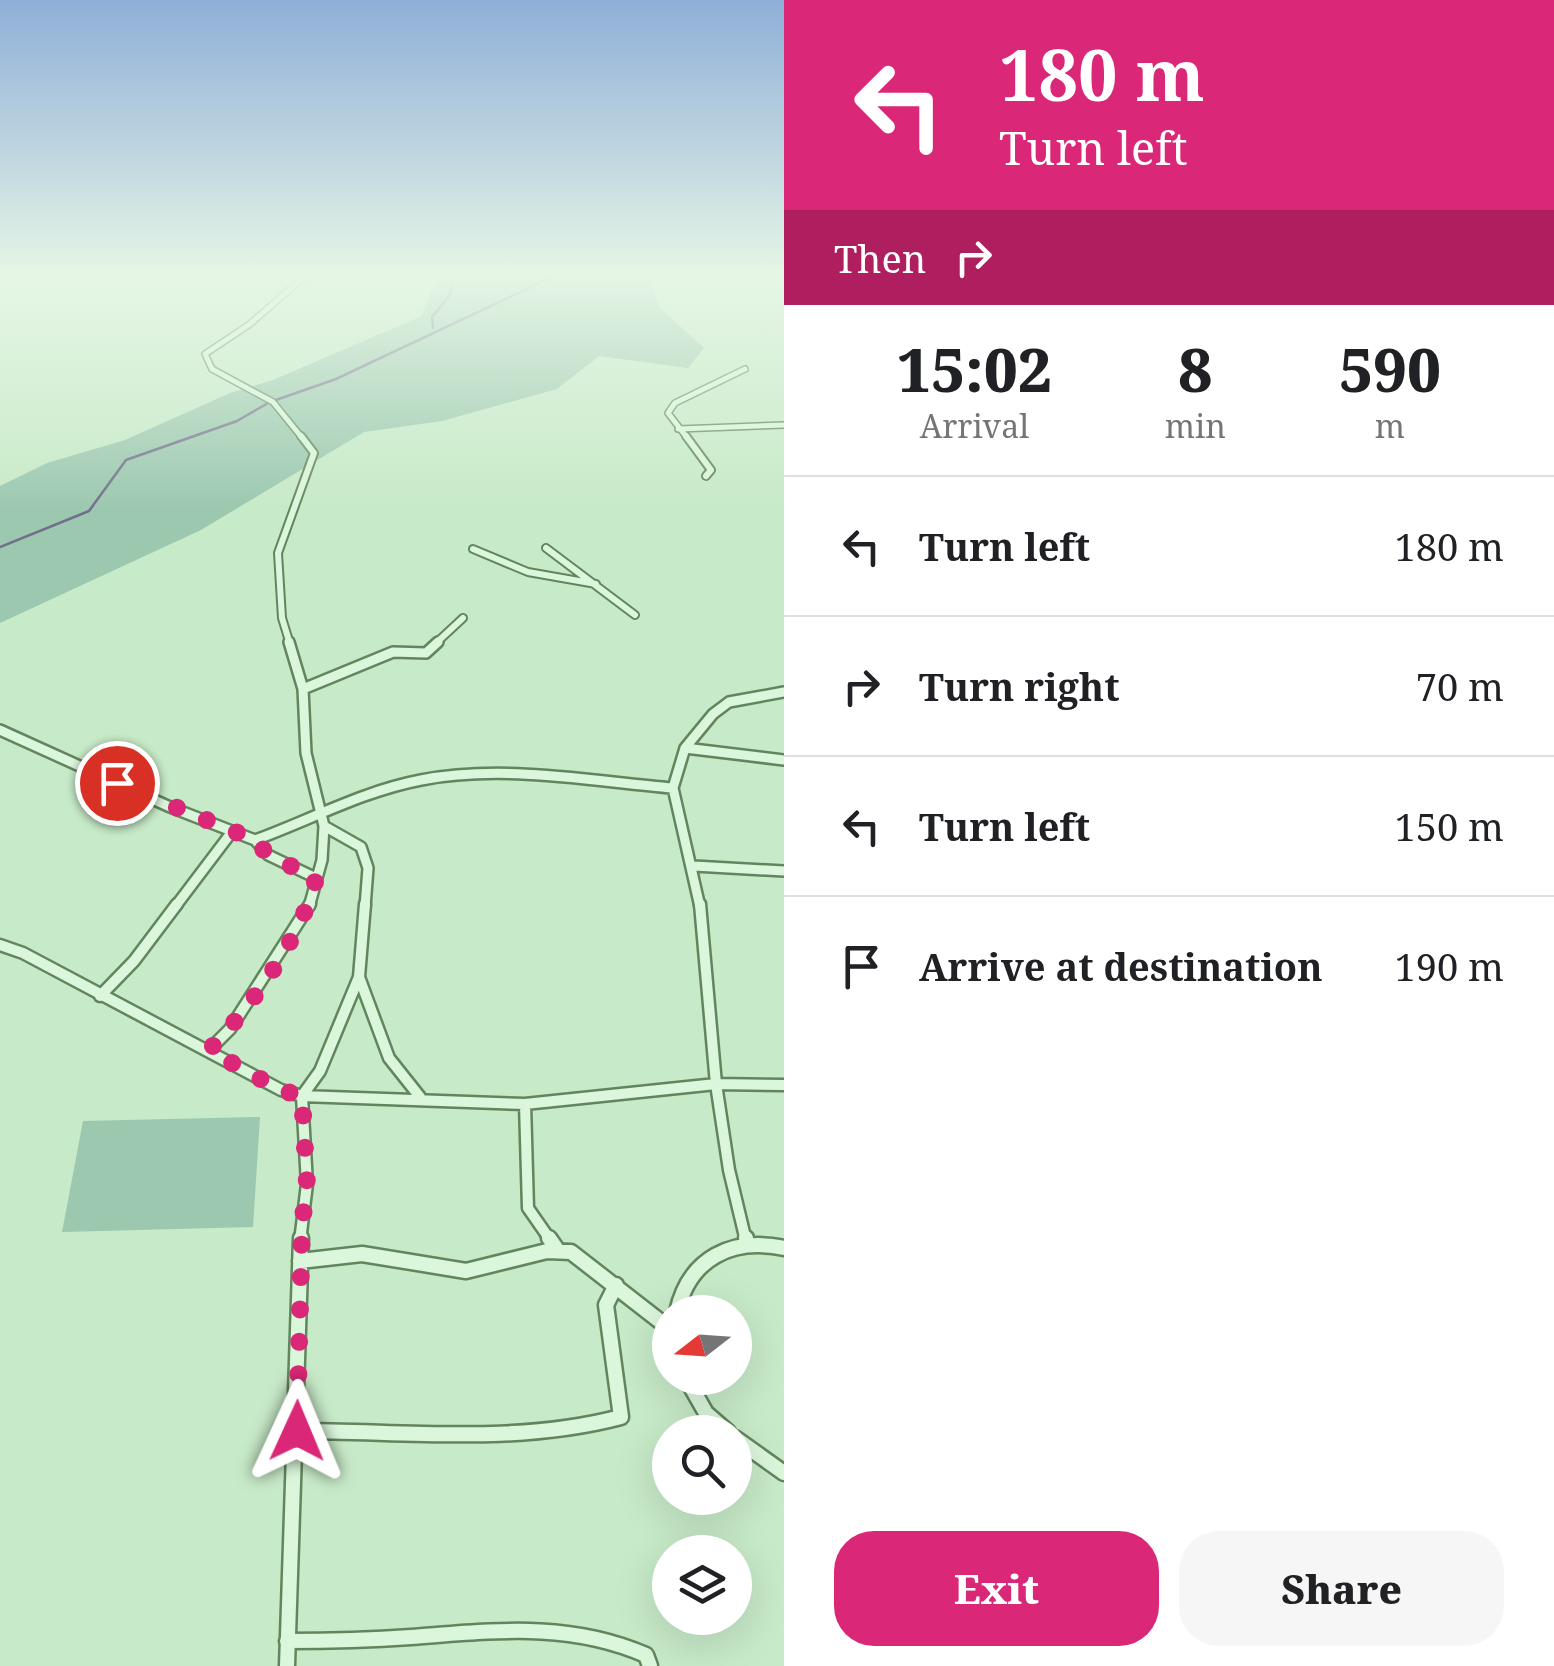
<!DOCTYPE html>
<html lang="en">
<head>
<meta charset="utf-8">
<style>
  :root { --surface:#fff; --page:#f6f6f6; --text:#202124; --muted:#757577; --line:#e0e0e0; --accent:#db2777 }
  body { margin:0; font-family:"Noto Serif",serif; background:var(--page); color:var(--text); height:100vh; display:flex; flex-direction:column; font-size:38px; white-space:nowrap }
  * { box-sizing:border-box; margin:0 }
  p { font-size:32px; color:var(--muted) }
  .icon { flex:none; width:55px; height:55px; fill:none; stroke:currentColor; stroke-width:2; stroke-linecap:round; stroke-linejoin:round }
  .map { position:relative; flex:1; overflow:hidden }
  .panel { display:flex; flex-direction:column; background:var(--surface); width:770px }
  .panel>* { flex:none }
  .guide { background:#db2777; color:#fff; overflow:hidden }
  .needle { width:65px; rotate:253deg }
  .controls { position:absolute; left:652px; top:1295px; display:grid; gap:20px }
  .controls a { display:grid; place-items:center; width:100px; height:100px; border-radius:50%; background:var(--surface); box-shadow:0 10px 40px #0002; font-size:50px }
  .pin { position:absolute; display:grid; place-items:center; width:85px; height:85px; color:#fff; margin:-42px; border:5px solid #fff; border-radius:50%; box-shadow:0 2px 10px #0007 }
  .me { position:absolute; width:110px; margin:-55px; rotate:1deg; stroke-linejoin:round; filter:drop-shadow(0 0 8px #0008) }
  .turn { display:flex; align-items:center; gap:35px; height:210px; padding:0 50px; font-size:45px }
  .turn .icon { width:130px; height:130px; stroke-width:2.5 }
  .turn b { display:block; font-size:70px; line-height:85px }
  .then { display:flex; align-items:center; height:95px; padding:0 50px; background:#0003; gap:20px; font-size:38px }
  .eta { display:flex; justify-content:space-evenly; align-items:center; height:170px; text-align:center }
  .eta b { font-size:60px; font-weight:800; line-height:70px }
  .primary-button { display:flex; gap:20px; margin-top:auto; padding:20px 50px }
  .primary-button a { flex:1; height:115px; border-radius:40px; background:var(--accent); color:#fff; font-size:40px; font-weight:800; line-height:115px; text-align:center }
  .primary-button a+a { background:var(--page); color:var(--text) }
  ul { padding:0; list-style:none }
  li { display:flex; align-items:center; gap:30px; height:140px; padding:0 50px; border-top:2px solid var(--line) }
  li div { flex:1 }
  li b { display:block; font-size:38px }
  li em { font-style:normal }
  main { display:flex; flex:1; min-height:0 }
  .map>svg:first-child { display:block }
</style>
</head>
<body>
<main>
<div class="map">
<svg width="784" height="1666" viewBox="0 0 784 1666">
  <rect width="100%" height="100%" fill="#c7eac8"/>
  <path fill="#9cc8af" d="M437,277H662L652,282L660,308L704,348L688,368L599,356L557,389L442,421L364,432L201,530L0,623V486L47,463L125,440L230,393L273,380L422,316Z
    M260,1117L253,1227L62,1232L83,1121Z"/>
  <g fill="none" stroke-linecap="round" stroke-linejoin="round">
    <path stroke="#726f8c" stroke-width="2.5" d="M433,328L432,317L450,295L453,277
      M276,400L336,379L552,277
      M0,547L89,511L126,460L237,421L268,403"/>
    <defs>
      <path id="street-far4" d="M678,429L784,425
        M303,439L273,402L212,369L205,354L250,324L304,277
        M688,439L668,413L675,403L745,369"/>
      <path id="street-far3" d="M686,436L711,470L706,476
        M546,548L635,615
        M473,549L528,572L596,584
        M290,644L282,618L278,553L314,453L301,436
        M435,644L463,618"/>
      <path id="street-far2" d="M289,642L303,689L306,753L324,826L361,847L368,868L365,907
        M303,689L393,652L426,653L438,642
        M0,730L170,807L255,840C310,820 363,791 421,780C503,764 590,781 673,788
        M685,748L784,760
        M255,840L268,855L316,878
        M694,866L784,871
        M175,907L231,833
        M309,907L322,860L324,826
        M700,907L673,788L685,748L713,714L729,702L784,692"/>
      <path id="street-far1" d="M700,904L716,1084L784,1085
        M0,945L23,953L281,1090L302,1096L525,1104L716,1084L729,1170L746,1241
        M359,977L389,1058L420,1097
        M100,996L134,961L177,904
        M209,1050L230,1029L310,904
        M525,1104L528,1208L551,1241
        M300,1241L307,1184L302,1096L320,1071L359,977L365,904"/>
      <path id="street" d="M549,1238L556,1248
        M746,1238L747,1243
        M300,1261L362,1254L466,1271L547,1251L571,1252L670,1329
        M677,1312C689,1258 732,1237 784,1248
        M686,1378L706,1413L728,1432
        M297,1431C406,1431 514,1445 621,1417L606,1305L616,1285
        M735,1438L784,1473
        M287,1641C328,1641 369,1640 411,1637C493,1631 568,1621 646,1655L650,1666
        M287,1666L301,1238"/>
    </defs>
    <use href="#street-far4" stroke="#63855e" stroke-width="8"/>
    <use href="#street-far3" stroke="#63855e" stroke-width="10"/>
    <use href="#street-far2" stroke="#63855e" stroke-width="14"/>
    <use href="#street-far1" stroke="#63855e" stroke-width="15"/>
    <use href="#street" stroke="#63855e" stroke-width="19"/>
    <use href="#street-far4" stroke="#daf6db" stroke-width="5"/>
    <use href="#street-far3" stroke="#daf6db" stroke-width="6"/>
    <use href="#street-far2" stroke="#daf6db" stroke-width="9"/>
    <use href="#street-far1" stroke="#daf6db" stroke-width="10"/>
    <use href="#street" stroke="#daf6db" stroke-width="14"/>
  </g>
  <linearGradient id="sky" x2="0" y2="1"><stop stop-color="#8fafd8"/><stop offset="0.54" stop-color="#e6f6e6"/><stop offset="1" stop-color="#e6f6e6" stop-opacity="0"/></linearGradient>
  <rect width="784" height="510" fill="url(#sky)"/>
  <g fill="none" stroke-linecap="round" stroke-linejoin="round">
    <path stroke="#db2777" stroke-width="18" stroke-dasharray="0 32.4" d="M117,783L255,840L268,855L316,878C302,937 251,1007 209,1050L280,1090L302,1096L307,1184L302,1225L297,1431"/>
  </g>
</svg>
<div class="controls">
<a><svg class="needle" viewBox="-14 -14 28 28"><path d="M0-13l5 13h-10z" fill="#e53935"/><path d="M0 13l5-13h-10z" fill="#757577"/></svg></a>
<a><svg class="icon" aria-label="search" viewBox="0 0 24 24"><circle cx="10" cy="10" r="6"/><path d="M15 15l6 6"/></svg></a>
<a><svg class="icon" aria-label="layers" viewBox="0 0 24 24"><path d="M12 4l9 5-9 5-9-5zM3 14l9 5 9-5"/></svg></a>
</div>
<div class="pin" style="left:117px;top:783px;background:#d93025"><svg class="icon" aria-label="arrive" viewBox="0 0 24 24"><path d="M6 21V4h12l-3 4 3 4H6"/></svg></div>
<svg class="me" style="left:297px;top:1431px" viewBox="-20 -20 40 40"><path d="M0-17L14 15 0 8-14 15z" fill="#db2777" stroke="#fff" stroke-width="4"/></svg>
</div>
<section class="panel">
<div class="guide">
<div class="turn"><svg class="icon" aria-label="left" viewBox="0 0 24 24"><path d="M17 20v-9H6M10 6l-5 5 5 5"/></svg><div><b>180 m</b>Turn left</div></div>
<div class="then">Then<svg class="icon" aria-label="right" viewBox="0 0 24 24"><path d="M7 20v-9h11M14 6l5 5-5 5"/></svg></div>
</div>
<div class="eta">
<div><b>15:02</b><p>Arrival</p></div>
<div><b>8</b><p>min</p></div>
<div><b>590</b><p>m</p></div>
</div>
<ul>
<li><svg class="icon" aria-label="left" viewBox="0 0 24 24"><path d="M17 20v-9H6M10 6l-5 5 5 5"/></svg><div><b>Turn left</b></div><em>180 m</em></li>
<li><svg class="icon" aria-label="right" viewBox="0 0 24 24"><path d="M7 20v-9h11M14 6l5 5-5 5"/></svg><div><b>Turn right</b></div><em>70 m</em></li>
<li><svg class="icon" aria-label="left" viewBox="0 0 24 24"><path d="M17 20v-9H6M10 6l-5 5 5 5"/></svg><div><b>Turn left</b></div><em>150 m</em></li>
<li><svg class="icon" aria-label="arrive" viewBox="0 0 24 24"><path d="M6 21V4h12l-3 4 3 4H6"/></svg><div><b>Arrive at destination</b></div><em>190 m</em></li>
</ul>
<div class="primary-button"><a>Exit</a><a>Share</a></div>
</section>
</main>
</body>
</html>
